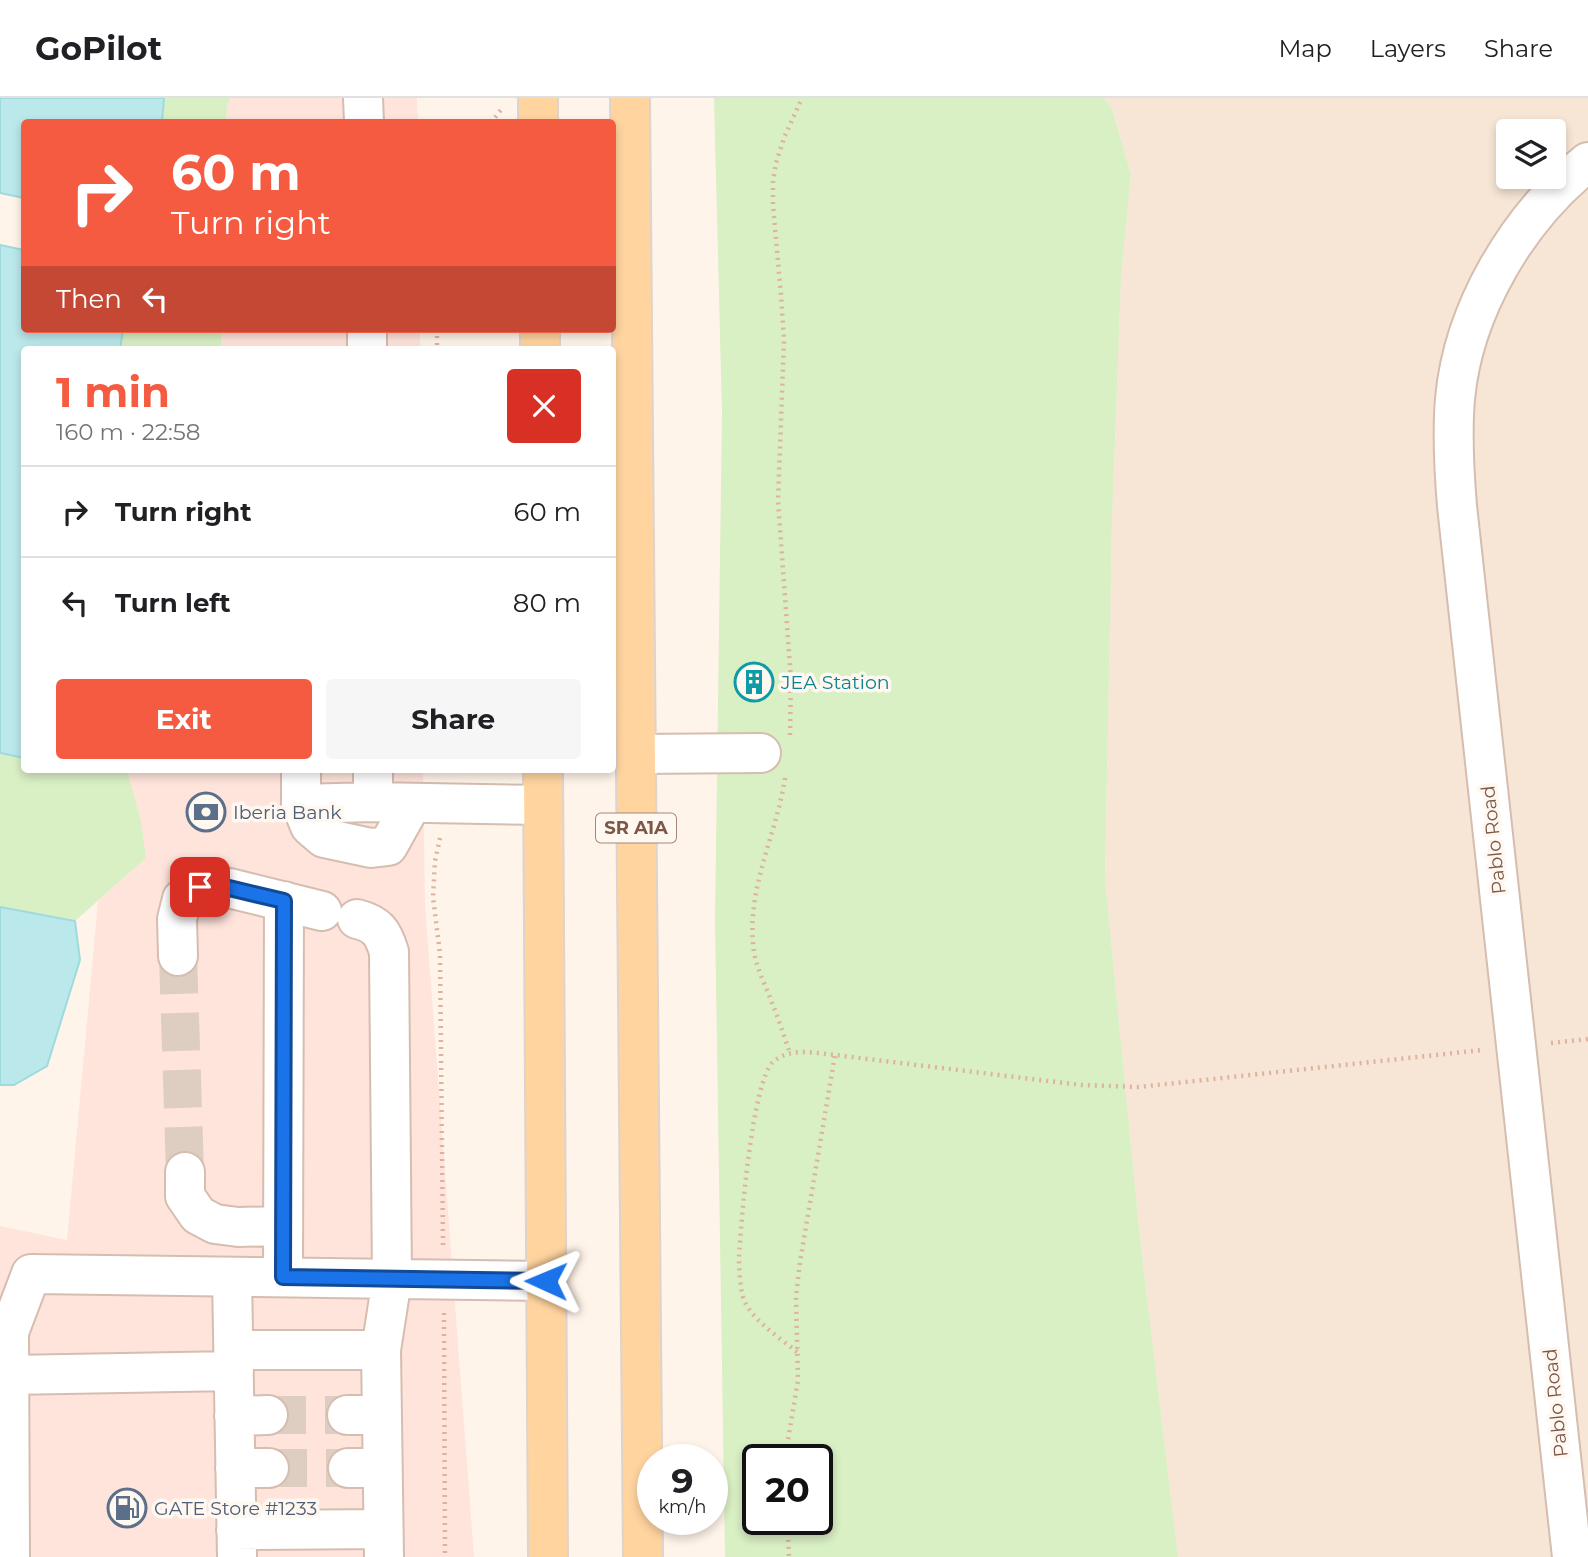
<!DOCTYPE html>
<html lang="en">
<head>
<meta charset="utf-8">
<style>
  :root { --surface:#fff; --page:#f6f6f6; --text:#202124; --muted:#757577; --line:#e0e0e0; --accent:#f55b41 }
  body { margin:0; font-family:Montserrat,sans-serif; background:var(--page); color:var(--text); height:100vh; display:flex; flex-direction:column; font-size:26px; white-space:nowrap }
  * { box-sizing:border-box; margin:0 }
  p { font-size:23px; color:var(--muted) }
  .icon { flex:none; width:38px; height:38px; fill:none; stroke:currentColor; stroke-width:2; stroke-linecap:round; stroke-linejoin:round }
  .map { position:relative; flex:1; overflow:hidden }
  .sheet { position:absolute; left:21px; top:248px; width:595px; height:427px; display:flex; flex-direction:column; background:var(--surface); border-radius:7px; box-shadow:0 4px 10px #0003 }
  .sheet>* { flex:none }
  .top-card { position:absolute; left:21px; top:21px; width:595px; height:214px; border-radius:7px; box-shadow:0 4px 10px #0003; background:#f55b41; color:#fff; overflow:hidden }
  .controls { position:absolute; left:1496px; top:21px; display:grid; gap:14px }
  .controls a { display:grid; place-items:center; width:70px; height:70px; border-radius:7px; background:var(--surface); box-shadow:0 4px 10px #0003; font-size:35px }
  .speed { position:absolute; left:637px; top:1346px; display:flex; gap:14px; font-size:35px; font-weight:700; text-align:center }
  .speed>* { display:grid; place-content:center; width:91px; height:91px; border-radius:50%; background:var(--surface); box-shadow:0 4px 10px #0003; line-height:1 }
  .speed small { font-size:18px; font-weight:400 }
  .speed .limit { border:4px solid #111; border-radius:10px; background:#fff; color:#111 }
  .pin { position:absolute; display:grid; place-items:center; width:60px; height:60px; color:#fff; margin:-30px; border-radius:14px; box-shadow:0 4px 10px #0006 }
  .me { position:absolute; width:77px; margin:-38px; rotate:271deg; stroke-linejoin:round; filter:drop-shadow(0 0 5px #0008) }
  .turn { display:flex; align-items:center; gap:24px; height:147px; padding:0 35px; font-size:32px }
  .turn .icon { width:91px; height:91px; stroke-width:2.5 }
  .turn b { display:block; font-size:49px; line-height:60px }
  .then { display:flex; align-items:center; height:66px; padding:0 35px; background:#0003; gap:14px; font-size:26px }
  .round { display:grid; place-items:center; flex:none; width:74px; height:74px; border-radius:7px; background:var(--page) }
  .overview { display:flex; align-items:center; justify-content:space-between; height:119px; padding:0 35px }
  h1 { font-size:42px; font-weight:700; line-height:52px; color:var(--accent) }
  .primary-button { display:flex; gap:14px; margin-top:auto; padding:14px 35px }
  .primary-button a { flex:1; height:80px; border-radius:7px; background:var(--accent); color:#fff; font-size:28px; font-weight:700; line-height:80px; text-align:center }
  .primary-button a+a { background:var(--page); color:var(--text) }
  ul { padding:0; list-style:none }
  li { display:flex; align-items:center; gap:21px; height:91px; padding:0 35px; border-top:2px solid var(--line) }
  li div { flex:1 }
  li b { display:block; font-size:26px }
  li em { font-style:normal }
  header { display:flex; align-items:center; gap:42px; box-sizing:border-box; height:98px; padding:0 35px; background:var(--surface); border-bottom:2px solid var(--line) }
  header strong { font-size:33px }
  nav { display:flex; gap:38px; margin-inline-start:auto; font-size:24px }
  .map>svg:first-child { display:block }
</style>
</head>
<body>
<header>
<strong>GoPilot</strong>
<nav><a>Map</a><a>Layers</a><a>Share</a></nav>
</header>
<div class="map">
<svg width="1588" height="1459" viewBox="0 0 1588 1459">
  <rect width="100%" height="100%" fill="#fff4e9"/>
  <path fill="#f7e6d6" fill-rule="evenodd" d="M1104,0H1588V1459H1178L1140,1140L1105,780L1112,426L1121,180L1131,76L1112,11ZM1508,33H1554V79H1508Z"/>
  <path fill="#ffe4dc" d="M230,0H417L418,24H226L227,10Z
    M221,231H420V252H221Z
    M127,672H423L425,807L474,1459H0V1128L67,1142L98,803L146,760L141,723Z"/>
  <path fill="#d9efc4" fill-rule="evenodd" d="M164,0H230L227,10L226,24H162Z
    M714,0H1104L1112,11L1131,76L1121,180L1112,426L1105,780L1140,1140L1178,1459H725L715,822L722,315ZM758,1362H817V1421H758Z
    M123,231H221V252H120Z
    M0,656L24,660V672H127L141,723L146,760L75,823L0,809Z"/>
  <path fill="#bae8eb" stroke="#9fdade" stroke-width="2" d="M0,0H164L162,24H24V100L0,95Z
    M0,147L24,152V231H123L120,252H24V660L0,655Z
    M0,809L75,823L80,862L47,968L14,987H0Z"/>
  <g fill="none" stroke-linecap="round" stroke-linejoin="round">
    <path stroke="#decdc1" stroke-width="38" stroke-dasharray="38 19" stroke-linecap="butt" d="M178,858L185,1074
      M268,1317H347
      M269,1370H348"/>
    <defs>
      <path id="minor" d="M363,0L364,24
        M367,231V252
        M636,656L761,655
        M301,672V706L310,728L324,740L371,750L388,748L412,705
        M373,672V704L543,707
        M301,706L373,704
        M357,821C377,826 383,834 389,854L392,1181L381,1252
        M178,858L177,821L182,801L200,789L229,790L322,813
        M185,1074V1098L198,1117L215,1126L238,1129L283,1128
        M232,1179L237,1459
        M283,1179L284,803
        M234,1252H381L384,1459
        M9,1277L234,1273
        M347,1317H381
        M234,1318L268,1317
        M235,1370H269
        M348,1370H382
        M236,1432L383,1431
        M10,1459L9,1234L31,1176L546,1183
        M1572,1459L1457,408C1454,372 1452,337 1455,301C1463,212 1518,119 1588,64"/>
      <path id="major" d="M538,0V24
        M630,0L643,1459
        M540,231V252
        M543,672L548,1459"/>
    </defs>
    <use href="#minor" stroke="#d5bdaf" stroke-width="42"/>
    <use href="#major" stroke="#ddd3cf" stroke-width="42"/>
    <path stroke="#ddb29f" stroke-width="4.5" stroke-dasharray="2 5" stroke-linecap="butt" d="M490,24L494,21L503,9
      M437,231V252
      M790,637L791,582L778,403L784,242L781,197L773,107V83L776,65L784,40L802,0
      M785,680C776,739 745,793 754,854C757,872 766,888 772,905C779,921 784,939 790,955
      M440,740L435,763L433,799L440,856L443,1147
      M1551,945L1588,941
      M444,1215L445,1459
      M797,1254C780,1240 753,1223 744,1202C740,1192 739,1170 739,1159C741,1125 752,984 773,964C790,949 815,955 835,957L1081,987L1138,989L1483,952
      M787,1362L788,1342L798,1282L796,1198L800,1164L835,957
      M787,1421L789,1459"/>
    <use href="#minor" stroke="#fff" stroke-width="38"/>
    <use href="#major" stroke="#ffd49f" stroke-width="38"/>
  </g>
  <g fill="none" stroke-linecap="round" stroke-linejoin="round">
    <defs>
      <path id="route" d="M200,789L229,790L284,803L283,1179L546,1183"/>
    </defs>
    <use href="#route" stroke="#114b97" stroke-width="18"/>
    <use href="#route" stroke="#1a73e8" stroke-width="12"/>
  </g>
  <defs>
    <symbol id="building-ring" viewBox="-11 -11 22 22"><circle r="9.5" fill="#fff8f1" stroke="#0f9aa8" stroke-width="1.5"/><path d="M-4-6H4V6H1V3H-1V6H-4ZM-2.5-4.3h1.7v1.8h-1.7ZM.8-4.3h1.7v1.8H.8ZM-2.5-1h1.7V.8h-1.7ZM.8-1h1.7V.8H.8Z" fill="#0f9aa8"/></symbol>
    <symbol id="bank-ring" viewBox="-11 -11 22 22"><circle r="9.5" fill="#fff8f1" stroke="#5c6f8a" stroke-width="1.5"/><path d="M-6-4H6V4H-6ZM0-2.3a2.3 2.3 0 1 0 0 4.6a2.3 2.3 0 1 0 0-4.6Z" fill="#5c6f8a"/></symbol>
    <symbol id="fuel-ring" viewBox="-11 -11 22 22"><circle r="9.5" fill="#fff8f1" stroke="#5c6f8a" stroke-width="1.5"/><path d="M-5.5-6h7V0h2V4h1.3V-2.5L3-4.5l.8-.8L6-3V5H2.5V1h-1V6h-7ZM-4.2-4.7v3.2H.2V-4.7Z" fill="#5c6f8a"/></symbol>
  </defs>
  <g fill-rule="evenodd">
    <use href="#building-ring" x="732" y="562" width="44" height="44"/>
    <use href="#bank-ring" x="184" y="692" width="44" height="44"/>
    <use href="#fuel-ring" x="105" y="1388" width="44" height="44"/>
  </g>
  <g text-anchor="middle" stroke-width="7" stroke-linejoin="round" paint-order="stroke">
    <rect fill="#fff8f1" stroke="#a4877b" stroke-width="2" x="596" y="715.5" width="80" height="29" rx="5"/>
    <g font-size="18" font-weight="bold" fill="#7d5748">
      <text x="636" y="736">SR A1A</text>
    </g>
    <g font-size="19" fill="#0d838f" stroke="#fff8f1" text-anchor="start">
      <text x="781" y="591">JEA Station</text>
    </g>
    <g font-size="19" fill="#4e5e75" stroke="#fff8f1" text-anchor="start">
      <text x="233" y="721">Iberia Bank</text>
      <text x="154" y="1417">GATE Store #1233</text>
    </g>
    <g font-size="19" fill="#7d5748" stroke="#fff8f1">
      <text transform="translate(1493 742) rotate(-96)" y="7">Pablo Road</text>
      <text transform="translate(1555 1305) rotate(-96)" y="7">Pablo Road</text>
    </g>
  </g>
</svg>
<div class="controls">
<a><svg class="icon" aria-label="layers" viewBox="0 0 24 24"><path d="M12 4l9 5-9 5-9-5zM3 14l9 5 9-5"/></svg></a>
</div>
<div class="speed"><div>9<small>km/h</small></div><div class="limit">20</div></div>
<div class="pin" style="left:200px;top:789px;background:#d93025"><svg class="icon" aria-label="arrive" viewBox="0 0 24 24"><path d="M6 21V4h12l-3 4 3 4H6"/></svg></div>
<svg class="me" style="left:546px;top:1183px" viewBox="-20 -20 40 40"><path d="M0-17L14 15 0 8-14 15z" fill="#1a73e8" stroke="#fff" stroke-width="4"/></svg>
<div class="top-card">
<div class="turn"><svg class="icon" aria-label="right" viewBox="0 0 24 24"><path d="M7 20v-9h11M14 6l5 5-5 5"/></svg><div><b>60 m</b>Turn right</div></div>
<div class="then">Then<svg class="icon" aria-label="left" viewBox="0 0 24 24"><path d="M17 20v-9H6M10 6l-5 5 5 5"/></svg></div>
</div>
<section class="sheet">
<div class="overview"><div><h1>1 min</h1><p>160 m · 22:58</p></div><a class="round" style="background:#d93025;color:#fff"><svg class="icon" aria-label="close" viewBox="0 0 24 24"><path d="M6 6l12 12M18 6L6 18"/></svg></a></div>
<ul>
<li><svg class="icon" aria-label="right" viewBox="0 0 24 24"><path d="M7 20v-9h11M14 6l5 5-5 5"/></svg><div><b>Turn right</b></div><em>60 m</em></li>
<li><svg class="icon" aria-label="left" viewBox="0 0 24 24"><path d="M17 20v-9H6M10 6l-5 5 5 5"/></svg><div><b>Turn left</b></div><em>80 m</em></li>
</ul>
<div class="primary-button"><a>Exit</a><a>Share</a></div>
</section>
</div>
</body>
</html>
